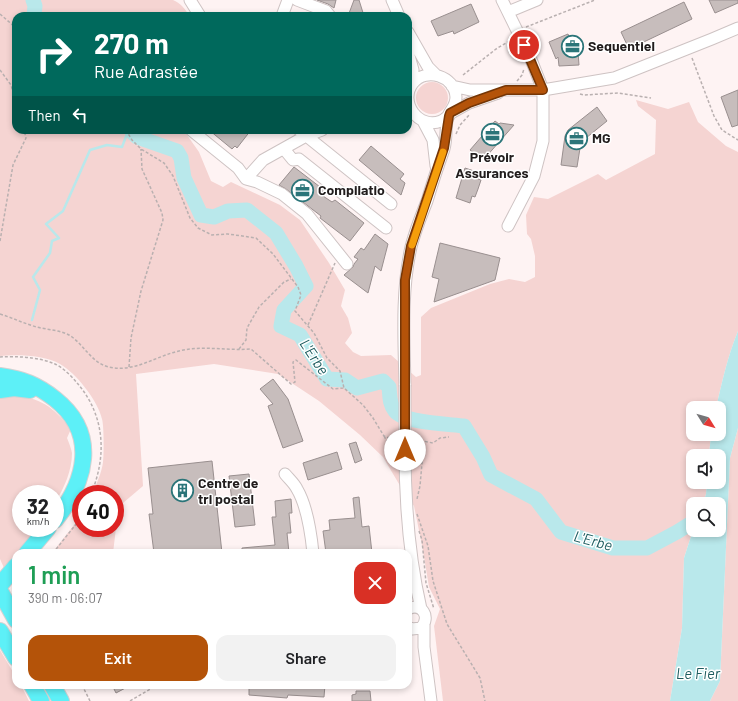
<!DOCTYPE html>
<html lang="en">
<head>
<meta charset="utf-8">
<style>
  :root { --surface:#fff; --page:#f2f2f2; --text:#202124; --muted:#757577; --accent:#b45309 }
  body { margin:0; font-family:Barlow,sans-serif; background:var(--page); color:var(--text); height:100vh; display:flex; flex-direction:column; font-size:15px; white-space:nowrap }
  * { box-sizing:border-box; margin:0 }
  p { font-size:13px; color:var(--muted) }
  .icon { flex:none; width:22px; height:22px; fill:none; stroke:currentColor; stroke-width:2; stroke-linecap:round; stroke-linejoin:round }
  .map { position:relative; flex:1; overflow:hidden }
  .drawer { position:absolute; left:12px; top:549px; width:400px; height:140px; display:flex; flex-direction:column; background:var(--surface); border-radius:12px; box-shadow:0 2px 6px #0003 }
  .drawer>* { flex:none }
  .banner { position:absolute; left:12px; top:12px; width:400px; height:122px; border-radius:12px; box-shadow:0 2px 6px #0003; background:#00695c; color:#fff; overflow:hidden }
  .needle { width:26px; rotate:127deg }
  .tools { position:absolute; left:686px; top:401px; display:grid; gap:8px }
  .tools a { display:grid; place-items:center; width:40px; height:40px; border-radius:8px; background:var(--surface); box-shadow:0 2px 6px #0003; font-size:20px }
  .speed { position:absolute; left:12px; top:485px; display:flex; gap:8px; font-size:20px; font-weight:700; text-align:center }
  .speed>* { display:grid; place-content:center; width:52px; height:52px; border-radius:50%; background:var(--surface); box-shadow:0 2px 6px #0003; line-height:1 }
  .speed small { font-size:10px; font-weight:400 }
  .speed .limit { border:6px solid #d22; background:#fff; color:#111 }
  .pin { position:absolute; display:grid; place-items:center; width:34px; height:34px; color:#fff; margin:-17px; border:2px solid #fff; border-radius:50%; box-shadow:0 1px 4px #0007 }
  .me { position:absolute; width:44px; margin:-22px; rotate:0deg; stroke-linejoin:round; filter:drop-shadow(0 0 3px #0008) }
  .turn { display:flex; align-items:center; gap:14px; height:84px; padding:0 16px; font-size:18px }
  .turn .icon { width:52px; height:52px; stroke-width:2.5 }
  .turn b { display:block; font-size:28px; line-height:34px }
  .then { display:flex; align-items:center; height:38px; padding:0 16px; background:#0003; gap:8px; font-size:15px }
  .round { display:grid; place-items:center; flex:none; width:42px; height:42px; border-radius:12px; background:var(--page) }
  .head { display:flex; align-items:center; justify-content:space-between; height:68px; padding:0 16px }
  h1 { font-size:24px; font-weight:600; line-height:30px; color:#1e9e55 }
  .button { display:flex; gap:8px; margin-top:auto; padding:8px 16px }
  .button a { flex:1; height:46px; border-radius:12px; background:var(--accent); color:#fff; font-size:16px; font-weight:600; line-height:46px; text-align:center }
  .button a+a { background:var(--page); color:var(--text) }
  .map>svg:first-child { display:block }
</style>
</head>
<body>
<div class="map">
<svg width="738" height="701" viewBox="0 0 738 701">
  <rect width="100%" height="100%" fill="#fef3f3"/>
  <path fill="#f5d4d2" d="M0,0H173C180,3 186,9 189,16H16V130H181L187,135L199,152L211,181L223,187L231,182L280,205L300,220L329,263L345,290L341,306L348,318L352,333L345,343L353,352L361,356L391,355L416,377L421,375V317L431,308L490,284L509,279L525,282L535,277V256L531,239L527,234L526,215L534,197L548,199L598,174L606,180L655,154L656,120L638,106L636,100L668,109L689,102L698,122L726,146L738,152V331C728,355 722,382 716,408H693V434H711L709,456H693V482H707L706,494L703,504H693V530L684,558L682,628L670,701H443L434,626L440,609L429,587L422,545L414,506L402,489L383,457L360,435L319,401L278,374L214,364L136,374L143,486L123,503L118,511L113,553H52L81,516V528H115V494H93C96,484 102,472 103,462C104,454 104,426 102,419C98,401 76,373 60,364C46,355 16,354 0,356Z
    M416 98a16 16 0 1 1 32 0a16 16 0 1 1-32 0Z
    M10,395C42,398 52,406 71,429L67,438C69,443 71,448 72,453C72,471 64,488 55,503V494H21V528H37L4,568L0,559V397Z
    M738,428V701H710L720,681L730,458Z
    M0,650L16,677V685H21L29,701H0Z"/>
  <path fill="#b9e8eb" d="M738,331V428L730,458L720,681L710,701H670L682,628L684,558L693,530H719V504H703L706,494L707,482H719V456H709L711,434H719V408H716C722,382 728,355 738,331Z"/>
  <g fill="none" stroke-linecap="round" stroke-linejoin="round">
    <path stroke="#b9e8eb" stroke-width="2.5" d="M32,320L40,290L33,277L50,253L52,241L59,238L46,224L63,211L90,150L107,145L122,147L127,134L132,132"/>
    <path stroke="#b9e8eb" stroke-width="15" d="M33,0L35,6L34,16
      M132,130V132L137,137L177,151L181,158L184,178L201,215L214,217L228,211L247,210L276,233L296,266L306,286L284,310L281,326L300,335L327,379L345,380L357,388L383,381L389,387C390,395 389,404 395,411C404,423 448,424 464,426L483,457L491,475L536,499L561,532L613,548H647L677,532L693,522"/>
  </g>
  <path fill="#c7bdbc" stroke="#998f8f" d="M317,0H336L334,8L328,4Z
    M354,0H359L364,16H348Z
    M709,0H738V3L715,13Z
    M684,2L692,19L629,49L621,32Z
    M471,4L479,22L454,34L453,31L438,36L431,21Z
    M568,34L575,52H578L579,65L559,66L558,57L556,59L549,42Z
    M738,90V125L732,127L721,97Z
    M597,107L607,121L581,142L577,167L561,165L565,136L568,130Z
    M495,121L499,124L500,123L514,125L485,158L480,154L478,156L470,150Z
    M209,130H251L237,148L235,146L232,149Z
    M371,146L404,174L400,179L405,183L401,195L359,160Z
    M294,167L324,190L320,194L332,202L335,200L364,223L350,241L320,218L321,216L286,189L279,185Z
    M465,168L480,173L478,179L481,180L478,189L475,197L472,196L470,203L456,198Z
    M375,234L388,244L381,271L375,266L368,293L344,275L353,267L354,264L358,259L354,257L361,248L364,250Z
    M440,243L500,258L495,280L434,302L439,279L432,277Z
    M273,379L288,399L303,441L283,448L268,406L273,404L260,389Z
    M356,442L362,460L355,463L349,444Z
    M337,452L342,469L308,480L303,463Z
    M212,461L222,553H154L149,514H153L148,468Z
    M249,474L255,525L235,527L229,476Z
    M359,497L362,527L369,526L372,553H326L323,531L330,530L329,520L355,518L353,498Z
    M291,499L292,513H289L291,533H287L289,553H242V548L275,545L272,517H276L275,501Z
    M112,685H131L116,693Z
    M249,685H325L324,697L288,695L287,698L249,695Z
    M356,691H370L371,701H352V695L356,694Z"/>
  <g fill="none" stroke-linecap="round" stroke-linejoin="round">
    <defs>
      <path id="minor" d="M190,0L200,16
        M297,0L326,11L330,16
        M392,0L399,16
        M502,0L530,57L543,90V141L534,176L508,226
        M508,12L537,0
        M282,16L288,0
        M408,32L428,67L436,75
        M408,52L413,70L412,84
        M452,86L470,90H543L614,78L712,39L738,28
        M451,113L469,103L498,93
        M423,121L433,140L436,166
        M191,130L238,168L246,179L257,182L282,194L307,214L347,264
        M299,130L391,204
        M284,149L293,160L299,159L386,228
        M246,179L263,160L306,136L322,130
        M405,385C404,339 401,292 411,247C415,231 421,216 427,201C432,184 438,166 444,149C447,139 445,127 448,116C451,109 456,106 456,97C455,76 426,67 413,83C398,102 419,130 441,121C444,120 446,117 449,116
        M405,449C405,503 409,557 421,609
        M285,474C289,479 294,483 297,489C307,506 311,533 313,553
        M408,609C422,602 431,617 421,628L412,629L408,627
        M424,625V647L431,701"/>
      <path id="highway" d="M0,376C23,379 37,385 55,399C99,434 86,482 55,520
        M0,390L14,388L30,390
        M27,553L48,528
        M0,585L16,566
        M0,591L16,620
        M0,631L16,658
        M32,685L41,701
        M52,685L61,701"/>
    </defs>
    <use href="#minor" stroke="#cec3c3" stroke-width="13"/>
    <use href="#highway" stroke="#d3d2d2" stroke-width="18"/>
    <path stroke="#b9b0b0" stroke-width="1.5" stroke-dasharray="3 2" stroke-linecap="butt" d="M0,14L16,28
      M526,27L595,0
      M692,58L714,116L722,130L738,140
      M0,70L11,85L16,102
      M463,75L496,49L511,40
      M517,81L522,75L524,69
      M580,94L584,95L618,93L651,98
      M126,130L132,140L141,149L164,163L173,176L190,218L198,228L212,235L228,234L256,238L273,254L298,287L301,295L295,311L314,333L327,358L340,371L344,388L363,405L373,418L384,436L396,441
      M456,134L460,125L470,114
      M0,241L13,165L26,138L24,130
      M0,314C13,318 25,324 37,327C48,330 60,330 69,335C84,344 91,363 109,367C134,373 156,356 179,351C204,345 226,351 251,349L291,384L295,382L293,362L296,360L333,389L344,388
      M308,325L335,263
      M239,349L246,340L247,328L259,307L284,282L291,279
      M0,357C17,356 39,357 55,364C64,368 72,377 78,384C105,416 107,456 91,494
      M129,367L131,338L141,291L163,220L162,213L142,169L141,149
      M384,436L395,456
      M415,445L423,452L420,486L417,499
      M416,445L423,441L433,443L440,438L449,437
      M417,514L428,546L433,581L447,624L480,678L485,701
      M419,531L422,540L426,583L434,609
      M53,553L81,518
      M82,685L90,701
      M130,701L157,685"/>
    <use href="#minor" stroke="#fff" stroke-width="11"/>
    <use href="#highway" stroke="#5df0f7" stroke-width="16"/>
    <defs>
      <path id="minor-bridge" d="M405,385V449"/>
    </defs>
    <use href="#minor-bridge" stroke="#cec3c3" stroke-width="13" stroke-linecap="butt"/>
    <use href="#minor-bridge" stroke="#fff" stroke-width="11"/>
  </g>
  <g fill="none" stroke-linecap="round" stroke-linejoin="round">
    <defs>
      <path id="route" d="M405,450V280L411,246L444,148L449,116L450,113L469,103L506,90H543L524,45"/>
    </defs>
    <use href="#route" stroke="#753606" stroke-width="10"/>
    <use href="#route" stroke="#b45309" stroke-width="7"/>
    <path stroke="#f59e0b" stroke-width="7" d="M412,245L443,152"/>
  </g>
  <defs>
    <symbol id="office-ring" viewBox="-11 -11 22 22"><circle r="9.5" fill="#fff" stroke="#2b7579" stroke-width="1.5"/><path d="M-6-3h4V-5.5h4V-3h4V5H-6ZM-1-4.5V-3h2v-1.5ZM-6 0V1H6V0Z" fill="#2b7579"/></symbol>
    <symbol id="building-ring" viewBox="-11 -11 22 22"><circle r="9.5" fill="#fff" stroke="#2b7579" stroke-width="1.5"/><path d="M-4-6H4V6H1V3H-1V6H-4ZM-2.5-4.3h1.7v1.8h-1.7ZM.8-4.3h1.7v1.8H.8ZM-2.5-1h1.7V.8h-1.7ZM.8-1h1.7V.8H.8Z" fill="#2b7579"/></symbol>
  </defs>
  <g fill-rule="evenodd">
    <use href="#office-ring" x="560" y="34" width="25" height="25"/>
    <use href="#office-ring" x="480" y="122" width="25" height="25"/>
    <use href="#office-ring" x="564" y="126" width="25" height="25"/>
    <use href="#office-ring" x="290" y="178" width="25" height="25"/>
    <use href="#building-ring" x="170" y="478" width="25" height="25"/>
  </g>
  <g text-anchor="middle" stroke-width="3" stroke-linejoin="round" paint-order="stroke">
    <g font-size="14" font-weight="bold" fill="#211d1d" stroke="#fff" text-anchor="start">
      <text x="588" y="51">Sequentiel</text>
      <text x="592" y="143">MG</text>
      <text x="492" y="162" text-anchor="middle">Prévoir<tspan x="492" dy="16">Assurances</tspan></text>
      <text x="318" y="195">Compilatio</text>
      <text x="198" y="488">Centre de<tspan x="198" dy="16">tri postal</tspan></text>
    </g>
    <g font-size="15" font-style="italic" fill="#1c5c5f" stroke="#fff">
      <text transform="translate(314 357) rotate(56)" y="5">L'Erbe</text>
      <text transform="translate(593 541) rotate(15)" y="5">L'Erbe</text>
      <text x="698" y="679">Le Fier</text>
    </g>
  </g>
</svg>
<div class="tools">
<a><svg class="needle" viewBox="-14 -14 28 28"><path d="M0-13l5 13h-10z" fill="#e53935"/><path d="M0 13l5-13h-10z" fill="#757577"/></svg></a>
<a><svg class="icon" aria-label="sound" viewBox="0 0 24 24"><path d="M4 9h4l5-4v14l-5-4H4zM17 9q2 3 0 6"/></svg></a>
<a><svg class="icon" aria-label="search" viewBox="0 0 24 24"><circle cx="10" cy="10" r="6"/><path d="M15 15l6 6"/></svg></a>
</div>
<div class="speed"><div>32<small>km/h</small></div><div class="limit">40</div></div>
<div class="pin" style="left:524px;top:45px;background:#d93025"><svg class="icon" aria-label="arrive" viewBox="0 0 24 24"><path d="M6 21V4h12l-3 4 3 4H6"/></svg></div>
<svg class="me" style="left:405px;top:450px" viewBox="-20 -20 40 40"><circle r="19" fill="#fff"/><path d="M0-13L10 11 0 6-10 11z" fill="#b45309"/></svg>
<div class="banner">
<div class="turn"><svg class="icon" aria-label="right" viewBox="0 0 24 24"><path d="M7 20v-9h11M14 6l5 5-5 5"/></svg><div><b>270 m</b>Rue Adrastée</div></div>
<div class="then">Then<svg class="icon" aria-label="left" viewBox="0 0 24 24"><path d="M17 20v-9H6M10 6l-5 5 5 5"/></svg></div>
</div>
<section class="drawer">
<div class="head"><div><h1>1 min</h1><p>390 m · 06:07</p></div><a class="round" style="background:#d93025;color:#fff"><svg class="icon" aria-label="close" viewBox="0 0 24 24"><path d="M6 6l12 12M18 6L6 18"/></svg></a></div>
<div class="button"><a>Exit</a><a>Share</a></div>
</section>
</div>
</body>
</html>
